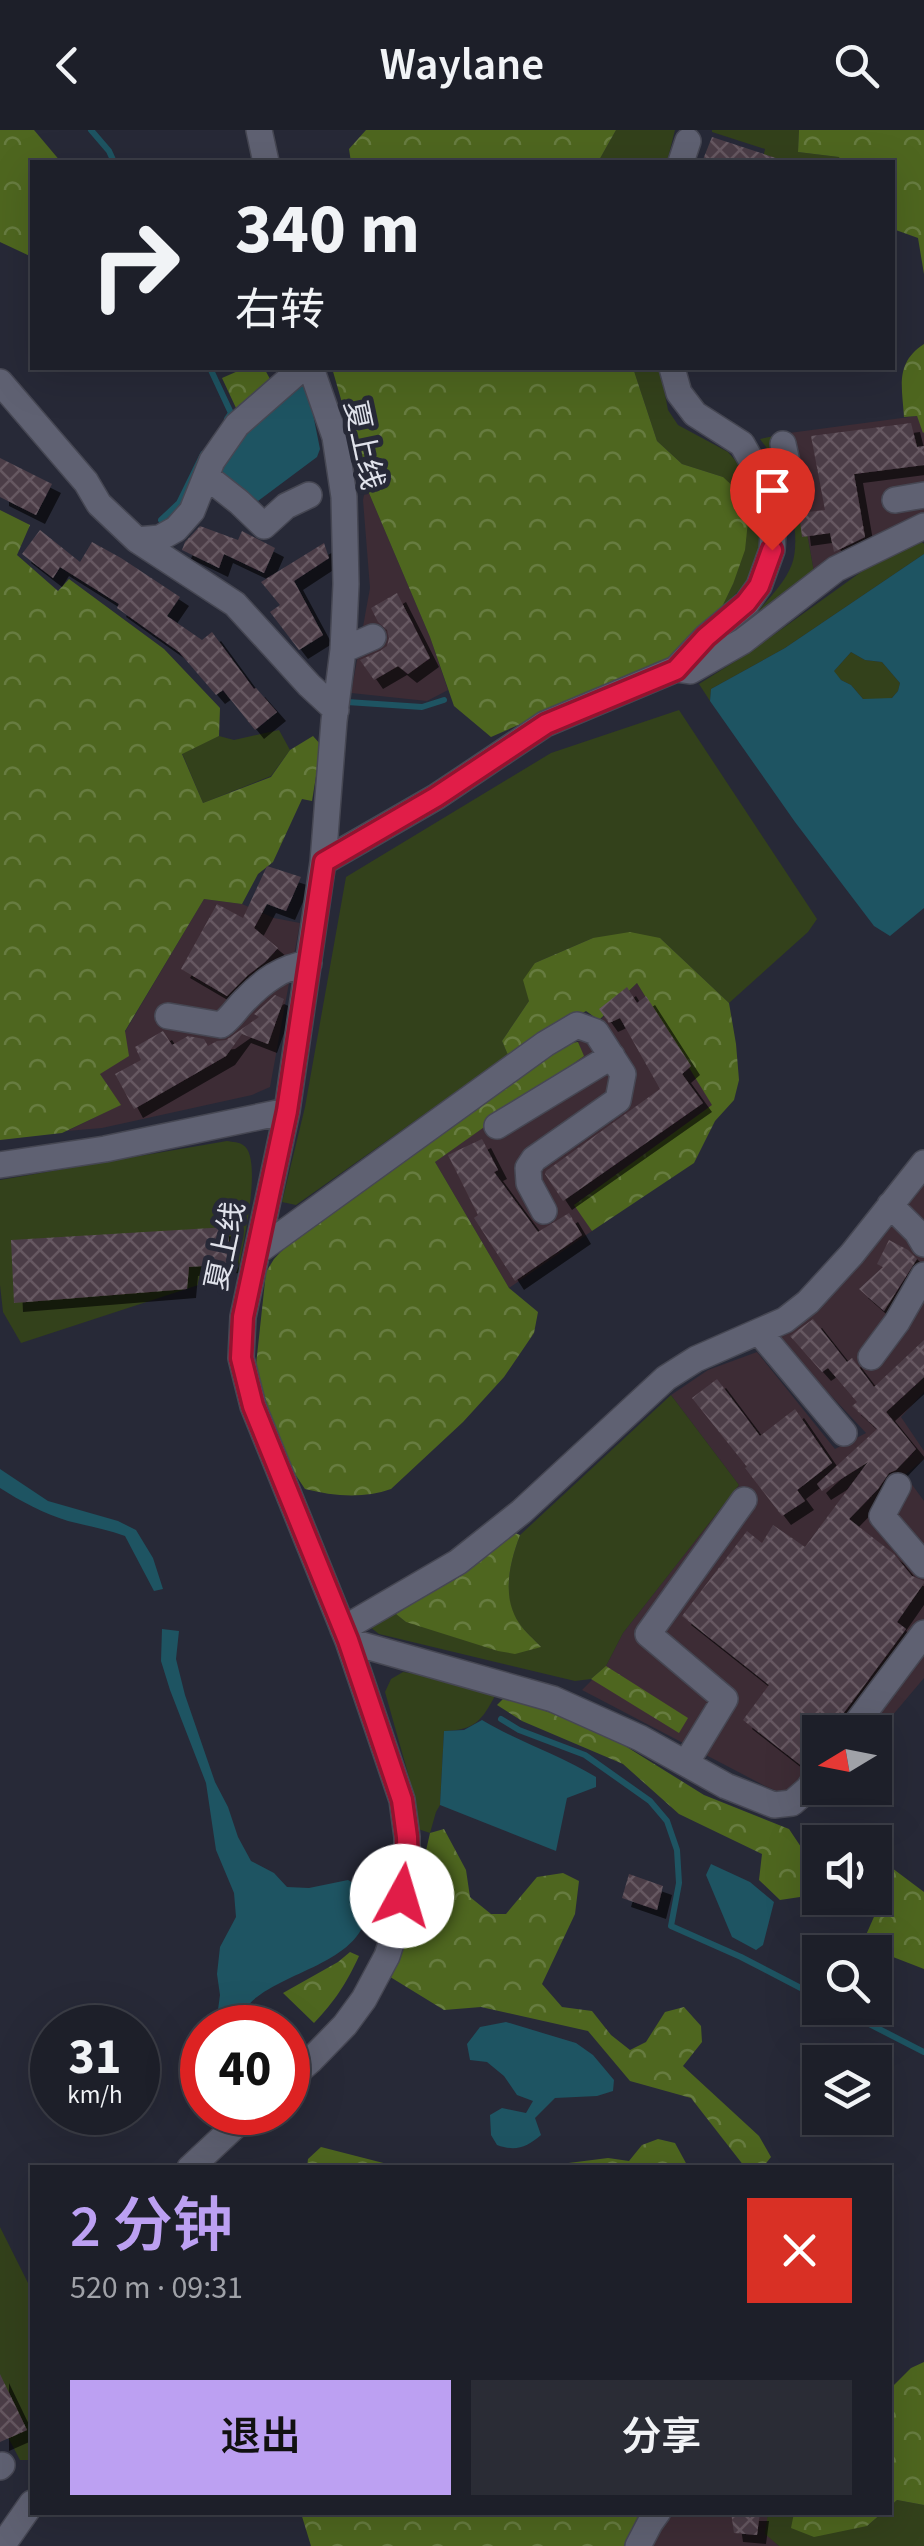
<!DOCTYPE html>
<html lang="zh">
<head>
<meta charset="utf-8">
<style>
  :root { --surface:#1d1f29; --page:#2a2c35; --text:#f1f3f6; --muted:#a0a2a8; --line:#3b3d46; --accent:#bca0f2 }
  body { margin:0; font-family:"Source Sans 3","Noto Sans SC",sans-serif; background:var(--page); color:var(--text); height:100vh; display:flex; flex-direction:column; font-size:38px; white-space:nowrap }
  * { box-sizing:border-box; margin:0 }
  p { font-size:32px; color:var(--muted) }
  .icon { flex:none; width:55px; height:55px; fill:none; stroke:currentColor; stroke-width:2; stroke-linecap:round; stroke-linejoin:round }
  .map { position:relative; flex:1; overflow:hidden }
  .sheet { position:absolute; left:30px; top:2035px; width:862px; height:350px; display:flex; flex-direction:column; background:var(--surface); border-radius:0px; box-shadow:0 10px 40px #0002,0 0 0 2px var(--line) }
  .sheet>* { flex:none }
  .top-card { position:absolute; left:30px; top:30px; width:865px; height:210px; border-radius:0px; box-shadow:0 10px 40px #0002,0 0 0 2px var(--line); background:#1d1f29; color:var(--text); overflow:hidden }
  .needle { width:65px; rotate:260deg }
  .buttons { position:absolute; left:802px; top:1585px; display:grid; gap:20px }
  .buttons a { display:grid; place-items:center; width:90px; height:90px; border-radius:0px; background:var(--surface); box-shadow:0 10px 40px #0002,0 0 0 2px var(--line); font-size:50px }
  .speed { position:absolute; left:30px; top:1875px; display:flex; gap:20px; font-size:50px; font-weight:700; text-align:center }
  .speed>* { display:grid; place-content:center; width:130px; height:130px; border-radius:50%; background:var(--surface); box-shadow:0 10px 40px #0002,0 0 0 2px var(--line); line-height:1 }
  .speed small { font-size:25px; font-weight:400 }
  .speed .limit { border:15px solid #d22; background:#fff; color:#111 }
  .pin { position:absolute; display:grid; place-items:center; width:85px; height:85px; color:#fff; margin:-102px -42px; border-radius:50% 50% 50% 0; rotate:-45deg; box-shadow:0 0 10px #0007 }
  .pin .icon { rotate:45deg }
  .me { position:absolute; width:110px; margin:-55px; rotate:6deg; stroke-linejoin:round; filter:drop-shadow(0 0 8px #0008) }
  .turn { display:flex; align-items:center; gap:35px; height:210px; padding:0 40px; font-size:45px }
  .turn .icon { width:130px; height:130px; stroke-width:2.5 }
  .turn b { display:block; font-size:70px; line-height:85px }
  .round { display:grid; place-items:center; flex:none; width:105px; height:105px; border-radius:0px; background:var(--page) }
  .head { display:flex; align-items:center; justify-content:space-between; height:170px; padding:0 40px }
  h1 { font-size:60px; font-weight:600; line-height:75px; color:var(--accent) }
  .action { display:flex; gap:20px; margin-top:auto; padding:20px 40px }
  .action a { flex:1; height:115px; border-radius:0px; background:var(--accent); color:#111; font-size:40px; font-weight:600; line-height:115px; text-align:center }
  .action a+a { background:var(--page); color:var(--text) }
  header { display:flex; justify-content:space-between; align-items:center; height:130px; padding:0 40px; background:var(--surface); font-size:45px; font-weight:600 }
  .map>svg:first-child { display:block }
</style>
</head>
<body>
<header><svg class="icon" aria-label="back" viewBox="0 0 24 24"><path d="M15 5l-7 7 7 7"/></svg>Waylane<svg class="icon" aria-label="search" viewBox="0 0 24 24"><circle cx="10" cy="10" r="6"/><path d="M15 15l6 6"/></svg></header>
<div class="map">
<svg width="924" height="2416" viewBox="0 0 924 2416">
  <defs>
    <pattern id="forest-crowns" width="20" height="18" patternUnits="userSpaceOnUse" patternTransform="scale(2.5)"><rect width="20" height="18" fill="#4e661f"/><path d="M2 6a3 3 0 1 1 6 0M12 15a3 3 0 1 1 6 0" fill="none" stroke="#677c40"/></pattern>
    <pattern id="building-cross-hatch" width="8" height="8" patternUnits="userSpaceOnUse" patternTransform="scale(2.5)"><rect width="8" height="8" fill="#4c3d47"/><path d="M0 0l8 8M0 8l8-8" fill="none" stroke="#665962"/></pattern>
    <filter id="shadow"><feDropShadow dx="9" dy="9" stdDeviation="0" flood-color="#0009"/></filter>
  </defs>
  <rect width="100%" height="100%" fill="#272937"/>
  <path fill="#3d2c35" d="M917,286L924,302V384L814,442L789,303Z
    M366,356L430,507L448,560L427,571L351,563L370,458L363,370Z
    M204,769L242,774L274,788L300,793L270,957L252,965L102,998L67,1001L120,975L100,944Z
    M637,853L713,976L575,1074L592,1101L509,1158L435,1032L583,926L578,912Z
    M924,1044V1262L901,1287L924,1321V1329L905,1345L924,1371V1548L875,1606V1602H820V1658H832L815,1677L767,1657L582,1560L606,1536L623,1503L739,1355L671,1265L708,1240L757,1222L835,1319L866,1303L777,1208Z
    M649,2382L768,2383L766,2404L779,2416H630Z"/>
  <path fill="#33411b" d="M616,0H675L667,32H598Z
    M712,0H799L798,22L839,27L841,32H762L765,19L712,2Z
    M633,238H660L668,280L678,295L728,322L746,343L760,380L763,406L748,451L720,480L733,454L723,347L682,334L657,311Z
    M789,303L814,442L755,485C768,469 785,453 792,434C801,410 790,358 778,335C773,326 766,317 760,309Z
    M920,410L924,414V424L785,518L711,559L710,571L699,554L750,522L861,442Z
    M851,522L865,530L882,532L900,553L898,561L891,569H863L851,555L841,550L833,542Z
    M679,580L817,789L808,802L729,873L661,809L593,808L535,833L529,871L502,911L508,925L296,1075L282,1072L305,977L346,747L551,623Z
    M279,600L290,620L271,646L203,673L182,623L219,606L234,610Z
    M227,1011C233,1012 239,1012 243,1015C264,1027 242,1119 238,1142L21,1213L3,1182L0,1155V1050Z
    M671,1265L739,1355L623,1503L606,1536L591,1549L575,1551L379,1504L370,1497L396,1484L406,1492L541,1517C534,1509 524,1501 518,1492C501,1466 510,1432 520,1405Z
    M403,1542L443,1548L496,1564C482,1590 476,1600 444,1601L440,1675L436,1682L430,1703L418,1699L409,1647L385,1562L391,1549Z
    M0,2097L32,2161V2326L29,2330H20L0,2292Z
    M897,2370L924,2375V2416H779L765,2404L768,2383H794L792,2398L867,2396L882,2383L890,2382V2376Z"/>
  <path fill="url(#forest-crowns)" d="M0,0H34L61,32H32V127L0,112Z
    M366,0H616L598,32H351L349,19Z
    M799,0H924V144L918,108L893,99L892,32H841L839,27L798,22Z
    M924,214V302L923,303L917,286L904,287C902,256 895,233 924,214Z
    M245,238H264L270,249L236,278L222,248Z
    M332,238H633L657,311L682,334L723,347L741,364L748,391L745,420L733,454L720,481L674,527L491,607L454,576L430,507L366,356Z
    M0,380L30,395L17,425L58,461L69,449L164,519L220,578L219,606L182,624L203,673L271,647L290,620L313,606L321,615L312,671L302,669L273,732L258,744L242,774L204,769L125,901L129,926L100,944L121,975L62,1003L0,1010Z
    M630,802L660,808L729,873L736,914L739,950L734,970L715,991L694,1033L592,1101L574,1075L712,975L637,853L599,890L586,881L508,925L502,911L529,871L523,850L535,833L593,808Z
    M578,912L584,926L435,1032L509,1158L538,1182L534,1203L504,1247L463,1292L391,1359C363,1369 333,1366 305,1359L293,1341L272,1293L256,1235L266,1142L274,1129L293,1109L557,915Z
    M515,1403L520,1405C510,1432 501,1466 519,1493C525,1502 534,1509 541,1517L515,1524L498,1521L406,1492L396,1484L465,1441Z
    M606,1536L688,1588L679,1603L591,1549Z
    M505,1567L577,1592L622,1614L704,1665L789,1699L801,1717H820V1764L780,1770L759,1750L762,1724L679,1684L623,1634L522,1591L497,1575Z
    M444,1699L466,1740L470,1767L491,1784H506L537,1747L563,1743L579,1751L575,1784L542,1854L562,1877L592,1881L611,1905L630,1920L646,1912L665,1882L684,1877L701,1896L702,1912L683,1936L759,2006L771,2027L763,2037L744,2036L691,1968L630,1951L588,1901L481,1877L444,1880L387,1845L406,1810L430,1703Z
    M875,1728L884,1732L924,1762V1839L875,1820L866,1805L877,1780L862,1768H875Z
    M350,1822L359,1826C346,1854 335,1871 314,1893L283,1863L338,1832Z
    M658,2009L675,2013L687,2035L686,2037H537L608,2028L629,2031L642,2015Z
    M321,2017L399,2037H307L308,2029Z
    M924,2232V2375L897,2370L890,2376V2259L911,2238Z
    M301,2383H649L630,2416H311Z
    M794,2383V2382L882,2383L867,2396L814,2407L791,2398Z"/>
  <path fill="#1e5462" fill-rule="evenodd" d="M302,252L310,269L320,319L317,327L258,371L222,342C240,295 265,283 302,252Z
    M924,424V778L890,806L874,796L795,692L710,571L711,559L785,518ZM851,522L865,530L882,532L900,553L898,561L892,568L863,569L851,555L841,550L834,541Z
    M0,1339L48,1371L118,1391L136,1400L153,1428L163,1459L154,1461L125,1406C106,1399 87,1396 68,1391C45,1384 20,1371 0,1358Z
    M162,1499L179,1501L176,1529L185,1565L215,1652L228,1677L238,1707L251,1731L274,1743L287,1757L309,1758L348,1750L367,1761C378,1828 297,1836 257,1867C247,1874 239,1888 232,1897H211L217,1887L220,1865L217,1844L220,1817L236,1787L234,1763L216,1720L206,1653L170,1560L161,1531Z
    M482,1590C519,1612 560,1625 596,1647V1657L567,1668L556,1721L440,1675L444,1601L464,1600Z
    M711,1734L750,1752L774,1772L763,1815L756,1820L732,1807L706,1745Z
    M506,1892L576,1913L593,1925L614,1950L613,1961L597,1966L555,1968L535,1988L541,2005C527,2017 516,2022 497,2015L491,2005L490,1985L502,1978L526,1983L533,1971L517,1965L504,1946L487,1932L470,1930L467,1914L480,1897Z"/>
  <g fill="none" stroke-linecap="round" stroke-linejoin="round">
    <path stroke="#1e5462" stroke-width="6" d="M91,0L109,21L114,32
      M210,238L231,283L227,289
      M165,398L161,390L179,373L203,324
      M342,570L347,572L422,577L444,570
      M501,1589L519,1600L585,1625L650,1671L667,1691L677,1720L679,1753L671,1796L741,1827L820,1868
      M838,1878L924,1922"/>
  </g>
  <path fill="url(#building-cross-hatch)" filter="url(#shadow)" d="M712,7L779,29L778,32H702Z
    M911,293L917,317L924,316V335L854,344L865,407L834,422L830,403L802,407L799,383L825,380L811,306Z
    M0,328L52,354L36,385L0,367Z
    M200,396L238,410L242,401L275,418L264,443L224,424L219,438L182,420L185,412Z
    M40,400L80,432L92,412L121,428L180,467L167,486L202,510L212,502L254,559L256,558L277,582L255,600L223,560L216,565L179,522L117,478L119,474L60,437L53,448L22,424Z
    M324,413L329,428L294,451L323,505L299,520L270,482L280,475L261,452Z
    M397,463L430,528L408,544L398,536L374,550L360,530L380,521L387,516L389,508L387,500L378,492L371,478Z
    M267,736L301,747L286,781L267,774L254,798L278,818L265,832L248,845L227,866L181,839L217,774L243,788Z
    M627,857L637,873L646,866L691,936L682,944L703,973L563,1071L545,1044L546,1041L660,959L620,888L609,893L599,879Z
    M275,865L284,869L268,914L242,904L226,926L134,979L115,944L141,930L135,917L163,901L172,915L188,906L204,909L208,916L217,911L226,910L259,887L254,884Z
    M482,1009L498,1040L494,1042L538,1102L569,1083L582,1105L515,1151L474,1088L478,1085L448,1025Z
    M228,1097L230,1134L189,1137L187,1159L14,1173L11,1110Z
    M889,1110L908,1120L917,1129L884,1181L859,1159L883,1137L877,1134Z
    M813,1189L847,1232L852,1228L874,1257L924,1210V1247L886,1282L916,1319L896,1340L889,1343L878,1359L849,1389L894,1424L912,1446L924,1451V1453L897,1492L906,1499L837,1592L833,1602H820V1620L803,1637L743,1590L769,1555L682,1486L747,1401L762,1413L773,1395L805,1417L868,1332L822,1361L817,1354L877,1299L852,1276L857,1272L828,1238L822,1242L790,1206Z
    M717,1249L760,1306L795,1279L832,1333L797,1360L805,1371L782,1386L745,1338L747,1337L692,1268Z
    M629,1744L663,1756L657,1780L622,1768Z
    M0,2244L27,2300L0,2312Z
    M731,2382H760L757,2405L734,2403Z"/>
  <g fill="none" stroke-linecap="round" stroke-linejoin="round">
    <defs>
      <path id="minor" d="M259,0L266,32
        M681,32L688,11
        M672,238L679,263L695,284L742,314L770,364L774,386L772,420L759,456L747,473L706,507L676,539
        M0,252L86,352L99,374L137,410L235,474L309,555L336,580
        M206,346L239,372L264,396L286,376L309,365
        M770,364L793,359L783,314
        M895,370L924,365
        M137,410L160,408L176,399L192,381L212,331L237,295L302,238
        M343,520L373,507
        M323,732L436,667L545,594L676,539L690,541L743,511L836,439L924,396
        M168,886L221,895C231,888 236,879 244,871C263,851 282,837 309,833
        M497,996L612,926
        M0,1035L105,1019L287,981
        M890,1075L917,1102L924,1114
        M257,1122L545,914L577,895L596,902L623,944L618,970L534,1029L528,1038L529,1053L544,1081
        M760,1203L844,1303
        M871,1227L897,1192L924,1145
        M898,1356L882,1386L924,1435
        M343,1499L458,1432L521,1382L666,1248L696,1229L785,1190L808,1172L852,1124L924,1033
        M348,1511L553,1569L640,1608L726,1656L774,1675L792,1673L808,1659L820,1642
        M850,1602L924,1503
        M686,1633L725,1569L648,1504L744,1370
        M288,1950L310,1931L345,1895L364,1869L387,1826L397,1795L407,1737V1707L402,1670L348,1511L253,1276L241,1228L243,1187L287,981L323,732L334,591L343,520L346,454L344,367L335,307L311,238
        M190,2038L250,1982
        M0,2337L2,2335
        M2,2416L32,2373
        M638,2416L650,2393L658,2382"/>
    </defs>
    <use href="#minor" stroke="#464753" stroke-width="28"/>
    <use href="#minor" stroke="#5f6172" stroke-width="25"/>
  </g>
  <g fill="none" stroke-linecap="round" stroke-linejoin="round">
    <defs>
      <path id="route" d="M402,1766L408,1738L407,1707L402,1670L348,1510L253,1276L241,1228L243,1187L287,981L324,732L436,667L546,594L676,540L706,507L746,473L759,456L772,420"/>
    </defs>
    <use href="#route" stroke="#92132f" stroke-width="25"/>
    <use href="#route" stroke="#e11d48" stroke-width="18"/>
  </g>
  <g text-anchor="middle" stroke-width="10" stroke-linejoin="round" paint-order="stroke">
    <g font-size="30" fill="#e0e2eb" stroke="#272937">
      <text transform="translate(364 315) rotate(78)" y="10">夏上线</text>
      <text transform="translate(225 1116) rotate(-78)" y="10">夏上线</text>
    </g>
  </g>
</svg>
<div class="buttons">
<a><svg class="needle" viewBox="-14 -14 28 28"><path d="M0-13l5 13h-10z" fill="#e53935"/><path d="M0 13l5-13h-10z" fill="#a0a2a8"/></svg></a>
<a><svg class="icon" aria-label="sound" viewBox="0 0 24 24"><path d="M4 9h4l5-4v14l-5-4H4zM17 9q2 3 0 6"/></svg></a>
<a><svg class="icon" aria-label="search" viewBox="0 0 24 24"><circle cx="10" cy="10" r="6"/><path d="M15 15l6 6"/></svg></a>
<a><svg class="icon" aria-label="layers" viewBox="0 0 24 24"><path d="M12 4l9 5-9 5-9-5zM3 14l9 5 9-5"/></svg></a>
</div>
<div class="speed"><div>31<small>km/h</small></div><div class="limit">40</div></div>
<div class="pin" style="left:772px;top:420px;background:#d93025"><svg class="icon" aria-label="arrive" viewBox="0 0 24 24"><path d="M6 21V4h12l-3 4 3 4H6"/></svg></div>
<svg class="me" style="left:402px;top:1766px" viewBox="-20 -20 40 40"><circle r="19" fill="#fff"/><path d="M0-13L10 11 0 6-10 11z" fill="#e11d48"/></svg>
<div class="top-card">
<div class="turn"><svg class="icon" aria-label="right" viewBox="0 0 24 24"><path d="M7 20v-9h11M14 6l5 5-5 5"/></svg><div><b>340 m</b>右转</div></div>
</div>
<section class="sheet">
<div class="head"><div><h1>2 分钟</h1><p>520 m · 09:31</p></div><a class="round" style="background:#d93025;color:#fff"><svg class="icon" aria-label="close" viewBox="0 0 24 24"><path d="M6 6l12 12M18 6L6 18"/></svg></a></div>
<div class="action"><a>退出</a><a>分享</a></div>
</section>
</div>
</body>
</html>
